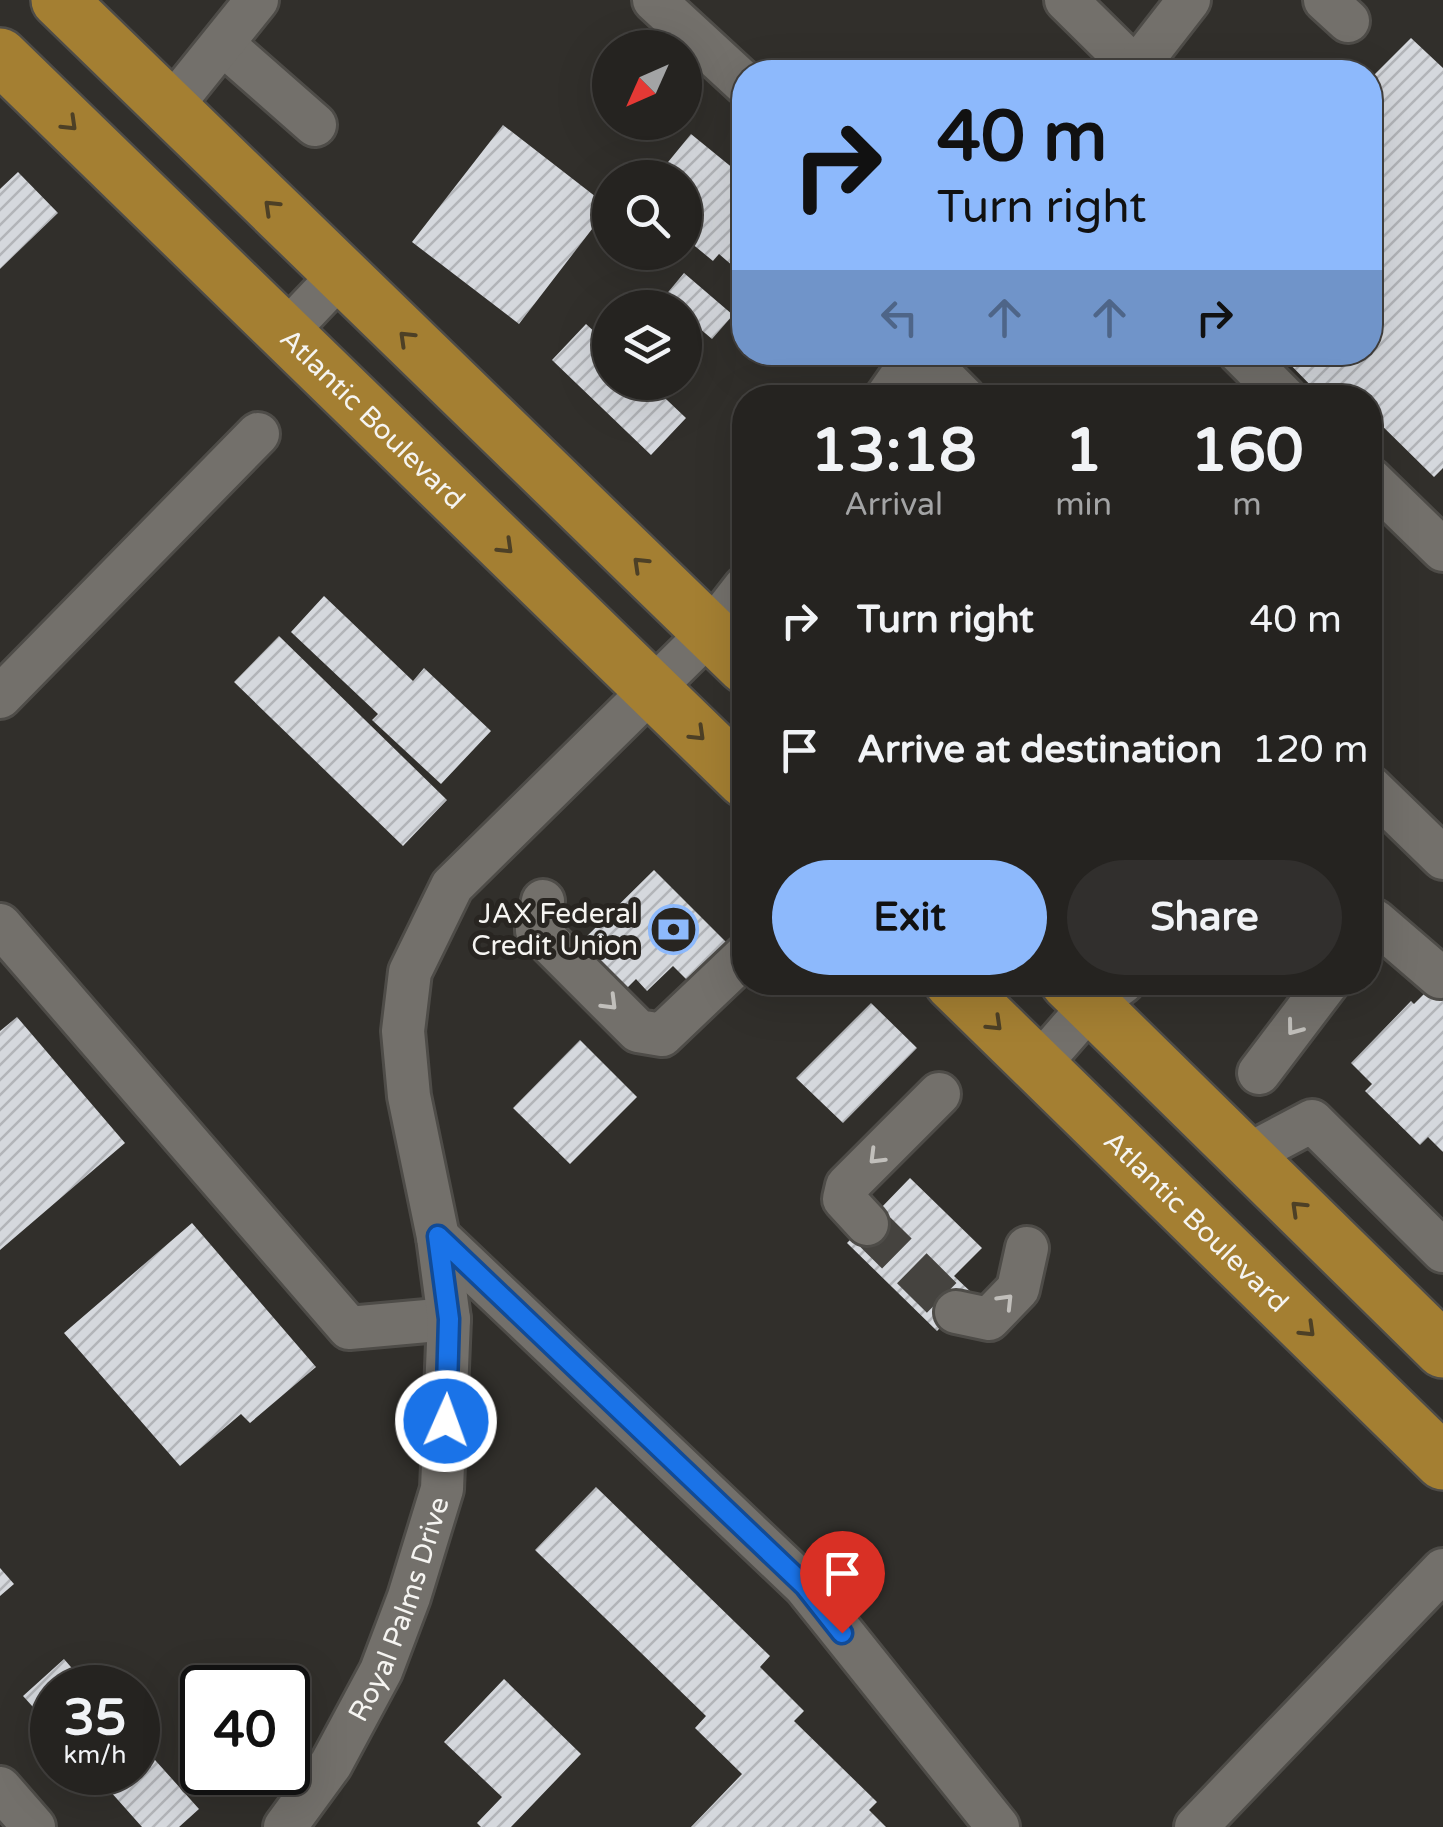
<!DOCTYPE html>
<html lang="en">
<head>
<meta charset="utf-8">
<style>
  :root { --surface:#252320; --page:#312f2d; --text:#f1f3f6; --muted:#a3a4a5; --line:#42403e; --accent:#8db9fc }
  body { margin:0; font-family:"Varela Round",sans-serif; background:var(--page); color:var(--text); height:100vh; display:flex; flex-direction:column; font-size:38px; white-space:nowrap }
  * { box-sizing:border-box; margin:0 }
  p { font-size:32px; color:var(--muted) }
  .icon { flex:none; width:55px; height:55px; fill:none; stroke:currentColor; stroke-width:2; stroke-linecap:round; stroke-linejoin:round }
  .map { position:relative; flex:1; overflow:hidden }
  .side { position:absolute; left:732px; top:385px; width:650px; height:610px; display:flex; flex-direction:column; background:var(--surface); border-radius:40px; box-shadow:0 10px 40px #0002,0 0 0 2px var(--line) }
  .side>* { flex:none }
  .top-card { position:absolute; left:732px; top:60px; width:650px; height:305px; border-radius:40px; box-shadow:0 10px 40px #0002,0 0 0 2px var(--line); background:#8db9fc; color:#111; overflow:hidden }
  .needle { width:65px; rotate:225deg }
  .tools { position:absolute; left:592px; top:30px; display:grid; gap:20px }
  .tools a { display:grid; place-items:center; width:110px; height:110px; border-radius:50%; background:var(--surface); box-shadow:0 10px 40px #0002,0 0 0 2px var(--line); font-size:50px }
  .speed { position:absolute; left:30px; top:1665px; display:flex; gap:20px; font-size:50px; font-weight:700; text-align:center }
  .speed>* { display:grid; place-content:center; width:130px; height:130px; border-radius:50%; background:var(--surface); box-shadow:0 10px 40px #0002,0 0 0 2px var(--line); line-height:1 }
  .speed small { font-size:25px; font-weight:400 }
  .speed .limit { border:5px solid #111; border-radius:15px; background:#fff; color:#111 }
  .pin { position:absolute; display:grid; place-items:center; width:85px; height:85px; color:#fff; margin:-102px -42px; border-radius:50% 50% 50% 0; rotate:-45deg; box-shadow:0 0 10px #0007 }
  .pin .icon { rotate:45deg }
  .me { position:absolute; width:110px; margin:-55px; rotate:2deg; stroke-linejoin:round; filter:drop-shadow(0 0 8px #0008) }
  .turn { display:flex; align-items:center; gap:35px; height:210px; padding:0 40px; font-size:45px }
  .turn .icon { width:130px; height:130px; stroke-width:2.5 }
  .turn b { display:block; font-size:70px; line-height:85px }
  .lanes { display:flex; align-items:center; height:95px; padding:0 40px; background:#0003; justify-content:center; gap:50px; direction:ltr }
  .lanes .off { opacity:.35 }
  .eta { display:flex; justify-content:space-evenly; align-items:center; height:170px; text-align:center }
  .eta b { font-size:60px; font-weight:800; line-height:70px }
  .button { display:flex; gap:20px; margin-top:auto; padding:20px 40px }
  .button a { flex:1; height:115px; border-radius:60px; background:var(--accent); color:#111; font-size:40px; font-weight:800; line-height:115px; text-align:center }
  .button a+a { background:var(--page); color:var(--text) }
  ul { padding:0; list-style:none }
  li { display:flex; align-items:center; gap:30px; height:130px; padding:0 40px }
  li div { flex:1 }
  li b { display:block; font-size:38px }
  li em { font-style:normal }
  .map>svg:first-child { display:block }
</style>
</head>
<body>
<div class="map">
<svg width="1443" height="1827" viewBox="0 0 1443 1827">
  <defs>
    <pattern id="building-hatch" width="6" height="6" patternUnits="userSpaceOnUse" patternTransform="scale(2.5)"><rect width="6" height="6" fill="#d5d8dd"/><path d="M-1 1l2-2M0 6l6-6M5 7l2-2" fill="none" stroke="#b2b4b8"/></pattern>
  </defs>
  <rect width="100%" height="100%" fill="#312f2b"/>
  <path fill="url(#building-hatch)" d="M1411,38L1443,68V468L1434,477L1370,414V398H1323L1278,352H1370V79Z
    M503,125L609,207L519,324L412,242Z
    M691,134L745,178V254L734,267L719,254L713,261L685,238V178H655Z
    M18,172L58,213L0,269V189Z
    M684,273L733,315L712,339L685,316V308H676L664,297Z
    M586,324L610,346V382H648L686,418L651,455L552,360Z
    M324,596L413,681L424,668L491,731L441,784L372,720L378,714L291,632Z
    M279,636L447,800L403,846L234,682Z
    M654,870L731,947L692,985L673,966L647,991L636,979L623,992L594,962L599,957L583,940Z
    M1443,975V1152L1428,1137L1420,1145L1365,1091L1372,1084L1351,1063L1411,1001L1414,1004Z
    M871,1003L917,1048L843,1123L796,1078Z
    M17,1017L125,1143L0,1250V1031Z
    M580,1040L637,1097L570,1164L513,1108Z
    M910,1178L982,1248L954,1276L973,1294L937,1331L847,1243Z
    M192,1223L316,1367L250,1423L241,1414L180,1466L64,1333Z
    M596,1487L770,1656L760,1667L804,1711L794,1721L877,1802L869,1810L886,1827H691L742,1774L695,1728L706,1716L535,1550Z
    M0,1568L14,1584L0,1596Z
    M64,1659L89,1688H52V1728L23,1696Z
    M504,1679L581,1754L511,1827H481L477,1823L502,1797L444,1742Z
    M138,1741L199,1809L179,1827H142L93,1772H138Z"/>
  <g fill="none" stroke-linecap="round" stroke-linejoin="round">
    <path stroke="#45433f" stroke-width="42" stroke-dasharray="42 21" stroke-linecap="butt" d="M867,1224L956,1312"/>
    <defs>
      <g id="minor">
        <path d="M654,0L745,84"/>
        <path d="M1066,0L1136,69"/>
        <path d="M1325,0L1348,21"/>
        <path d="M224,45L315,125"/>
        <path d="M1133,72L1189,0"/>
        <path d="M170,108L257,0"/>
        <path d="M285,333L341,274"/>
        <path d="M1239,352L1285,398"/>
        <path d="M886,398L918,352L964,398"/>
        <path d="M1370,479L1443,550"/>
        <path d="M0,697L258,434"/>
        <path d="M1370,787L1443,858"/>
        <path d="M543,901L537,930L638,1031L662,1035L745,956"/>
        <path d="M0,925L349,1328L449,1319"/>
        <path d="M1370,928L1375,921L1440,977"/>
        <path d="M1038,1066L1091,1005L1123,982"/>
        <path d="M1259,1073L1328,982"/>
        <path d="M1246,1156L1312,1121L1443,1251"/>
        <path d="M867,1224L844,1199L847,1186L939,1094"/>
        <path d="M438,1237L805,1586L998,1827"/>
        <path d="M956,1312L989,1319L1018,1289L1027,1248"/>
        <path d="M0,1788L34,1827"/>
        <path id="s1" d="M285,1827L331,1764L381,1671L409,1597L442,1489L449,1319L438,1237L409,1096L403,1031L410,972L452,886L710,632L745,587"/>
        <path d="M1196,1827L1443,1570"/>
      </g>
      <g id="highway">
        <path d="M59,0L745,666"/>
        <path id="s2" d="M0,56L745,780"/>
        <path id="s3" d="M952,982L1443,1462"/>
        <path d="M1068,982L1443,1350"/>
      </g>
    </defs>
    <use href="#minor" stroke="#4e4c48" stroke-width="48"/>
    <use href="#highway" stroke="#4e4c48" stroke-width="60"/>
    <use href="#minor" stroke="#73706b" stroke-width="42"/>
    <use href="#highway" stroke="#a47f32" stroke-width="55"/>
  </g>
  <defs><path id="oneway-chevron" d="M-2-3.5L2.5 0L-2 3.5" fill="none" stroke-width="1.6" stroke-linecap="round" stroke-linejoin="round" transform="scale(2.5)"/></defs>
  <g stroke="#4d4026">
    <use href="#oneway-chevron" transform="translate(70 124) rotate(44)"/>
    <use href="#oneway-chevron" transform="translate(271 207) rotate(-136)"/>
    <use href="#oneway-chevron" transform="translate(406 338) rotate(-136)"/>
    <use href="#oneway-chevron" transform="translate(506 547) rotate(44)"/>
    <use href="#oneway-chevron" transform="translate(640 564) rotate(-136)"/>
    <use href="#oneway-chevron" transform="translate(698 734) rotate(44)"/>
    <use href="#oneway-chevron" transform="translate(995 1024) rotate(44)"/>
    <use href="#oneway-chevron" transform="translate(1298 1208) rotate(-136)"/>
    <use href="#oneway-chevron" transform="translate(1308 1330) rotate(44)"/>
  </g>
  <g stroke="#c1bfbb">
    <use href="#oneway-chevron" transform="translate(610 1003) rotate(45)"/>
    <use href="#oneway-chevron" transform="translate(1294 1028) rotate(127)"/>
    <use href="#oneway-chevron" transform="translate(876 1157) rotate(135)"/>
    <use href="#oneway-chevron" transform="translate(1006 1301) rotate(-46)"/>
  </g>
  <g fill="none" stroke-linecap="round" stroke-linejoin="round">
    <defs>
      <path id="route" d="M446,1421L449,1319L438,1236L805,1586L842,1633"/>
    </defs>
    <use href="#route" stroke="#114b97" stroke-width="25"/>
    <use href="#route" stroke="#1a73e8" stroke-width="18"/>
  </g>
  <defs>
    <symbol id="bank-ring" viewBox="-11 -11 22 22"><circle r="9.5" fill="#282521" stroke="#8db9fc" stroke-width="1.5"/><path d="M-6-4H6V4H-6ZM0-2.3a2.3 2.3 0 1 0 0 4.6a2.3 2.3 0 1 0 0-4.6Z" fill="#8db9fc"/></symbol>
  </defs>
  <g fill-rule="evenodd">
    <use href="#bank-ring" x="646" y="902" width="55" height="55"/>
  </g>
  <g text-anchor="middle" stroke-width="10" stroke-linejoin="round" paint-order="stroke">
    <g font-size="28" fill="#f5f4f1" stroke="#282521">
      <text dy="10" stroke="none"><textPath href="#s2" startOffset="520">Atlantic Boulevard</textPath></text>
      <text dy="10" stroke="none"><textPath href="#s3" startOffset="342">Atlantic Boulevard</textPath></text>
      <text dy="10" stroke="none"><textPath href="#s1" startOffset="248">Royal Palms Drive</textPath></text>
    </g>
    <g font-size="28" fill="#f5f4f1" stroke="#282521" text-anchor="end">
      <text x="638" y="923">JAX Federal<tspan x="638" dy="32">Credit Union</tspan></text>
    </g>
  </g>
</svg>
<div class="tools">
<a><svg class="needle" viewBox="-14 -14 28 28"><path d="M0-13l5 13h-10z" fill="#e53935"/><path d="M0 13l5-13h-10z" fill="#a3a4a5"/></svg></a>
<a><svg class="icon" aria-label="search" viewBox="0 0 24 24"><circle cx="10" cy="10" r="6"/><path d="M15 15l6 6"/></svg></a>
<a><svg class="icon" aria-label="layers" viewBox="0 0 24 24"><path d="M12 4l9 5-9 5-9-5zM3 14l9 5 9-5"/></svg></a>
</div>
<div class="speed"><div>35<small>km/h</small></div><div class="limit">40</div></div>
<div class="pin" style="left:842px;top:1633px;background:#d93025"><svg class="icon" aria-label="arrive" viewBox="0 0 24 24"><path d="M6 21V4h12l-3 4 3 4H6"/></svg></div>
<svg class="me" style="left:446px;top:1421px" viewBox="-20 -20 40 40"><circle r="17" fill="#1a73e8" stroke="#fff" stroke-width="3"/><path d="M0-11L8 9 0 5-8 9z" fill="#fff"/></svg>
<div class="top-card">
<div class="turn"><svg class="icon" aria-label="right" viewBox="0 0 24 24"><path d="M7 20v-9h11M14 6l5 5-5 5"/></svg><div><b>40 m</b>Turn right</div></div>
<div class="lanes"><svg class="icon off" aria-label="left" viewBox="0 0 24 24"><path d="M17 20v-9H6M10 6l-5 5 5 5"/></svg><svg class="icon off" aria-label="ahead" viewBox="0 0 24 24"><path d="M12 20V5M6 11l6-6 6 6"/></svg><svg class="icon off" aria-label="ahead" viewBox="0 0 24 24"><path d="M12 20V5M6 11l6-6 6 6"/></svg><svg class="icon" aria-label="right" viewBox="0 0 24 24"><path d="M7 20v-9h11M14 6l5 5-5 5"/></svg></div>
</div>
<section class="side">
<div class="eta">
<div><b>13:18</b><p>Arrival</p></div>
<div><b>1</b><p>min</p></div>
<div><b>160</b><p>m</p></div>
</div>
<ul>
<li><svg class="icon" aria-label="right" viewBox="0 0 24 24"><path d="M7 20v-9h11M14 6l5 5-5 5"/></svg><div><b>Turn right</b></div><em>40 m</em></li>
<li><svg class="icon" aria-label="arrive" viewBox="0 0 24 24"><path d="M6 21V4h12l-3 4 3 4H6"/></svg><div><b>Arrive at destination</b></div><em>120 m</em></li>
</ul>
<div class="button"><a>Exit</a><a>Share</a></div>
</section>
</div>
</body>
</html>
